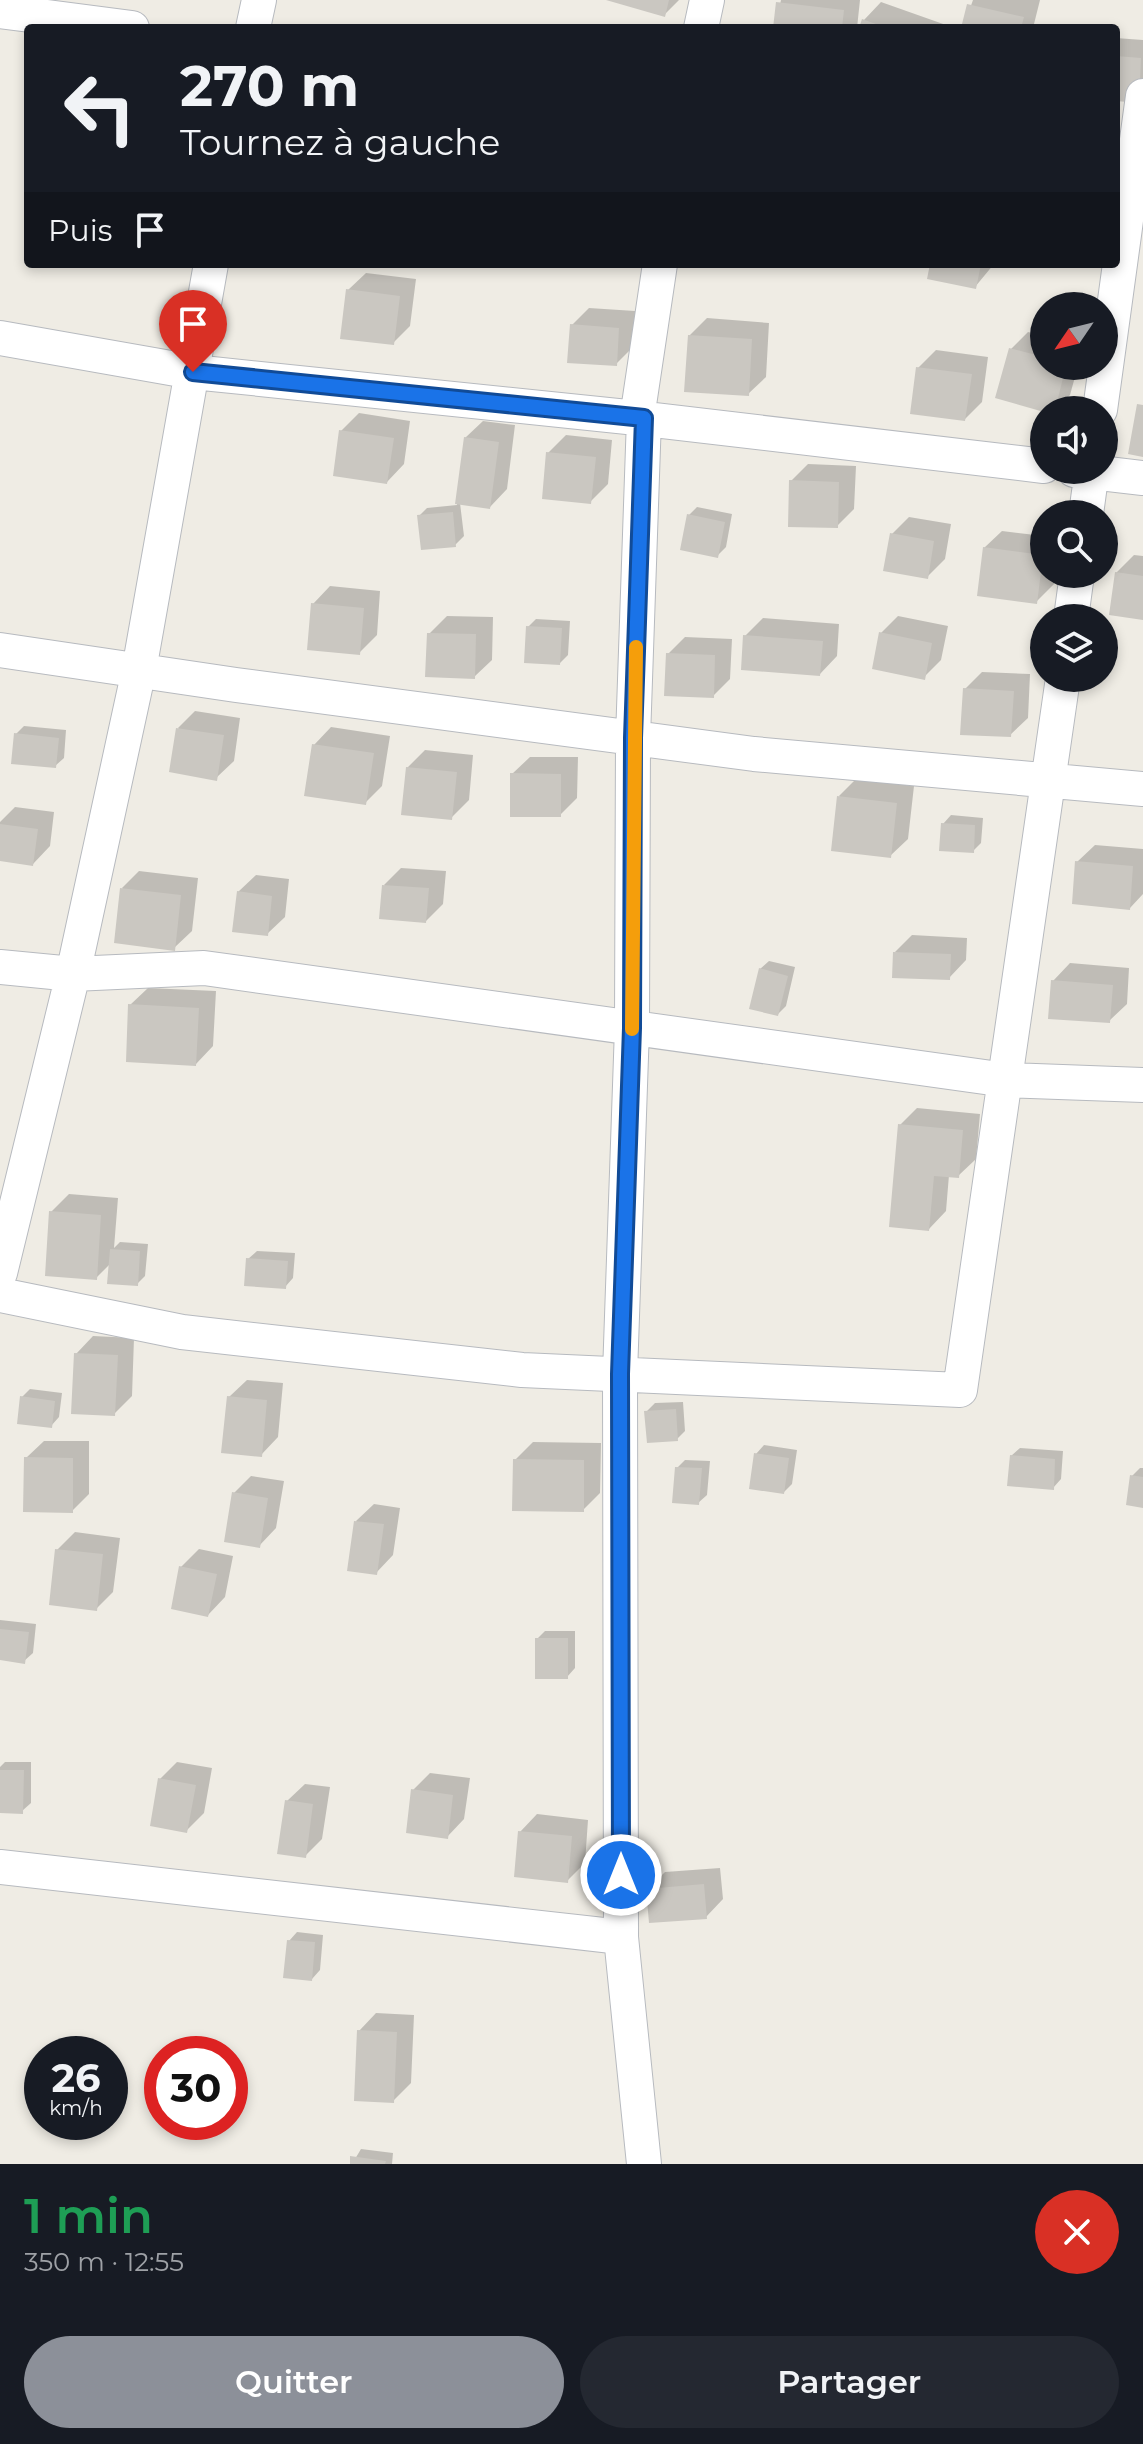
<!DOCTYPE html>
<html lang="fr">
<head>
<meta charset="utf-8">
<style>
  :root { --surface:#171b24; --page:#242831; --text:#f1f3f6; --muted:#9ea1a6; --accent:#8c9099 }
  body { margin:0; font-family:Montserrat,sans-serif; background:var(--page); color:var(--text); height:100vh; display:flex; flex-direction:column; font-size:30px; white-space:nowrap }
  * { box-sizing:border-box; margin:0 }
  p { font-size:26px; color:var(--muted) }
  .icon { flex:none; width:44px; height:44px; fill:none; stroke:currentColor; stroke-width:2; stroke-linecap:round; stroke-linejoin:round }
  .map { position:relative; height:2164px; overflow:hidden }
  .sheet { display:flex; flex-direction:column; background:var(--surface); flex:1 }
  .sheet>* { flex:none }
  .hud { position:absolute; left:24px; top:24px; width:1096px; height:244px; border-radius:8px; box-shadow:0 4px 12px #0003; background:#171b24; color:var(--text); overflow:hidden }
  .needle { width:52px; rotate:235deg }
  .buttons { position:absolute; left:1030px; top:292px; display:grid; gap:16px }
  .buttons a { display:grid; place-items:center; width:88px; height:88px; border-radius:50%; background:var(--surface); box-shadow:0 4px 12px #0003; font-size:40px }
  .speed { position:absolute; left:24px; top:2036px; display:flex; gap:16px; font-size:40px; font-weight:700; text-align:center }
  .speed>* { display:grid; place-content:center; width:104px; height:104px; border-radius:50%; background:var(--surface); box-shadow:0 4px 12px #0003; line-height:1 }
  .speed small { font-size:20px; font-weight:400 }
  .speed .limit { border:12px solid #d22; background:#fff; color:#111 }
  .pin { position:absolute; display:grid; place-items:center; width:68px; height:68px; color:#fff; margin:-82px -34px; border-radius:50% 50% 50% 0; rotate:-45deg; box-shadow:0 0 8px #0007 }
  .pin .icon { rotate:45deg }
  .me { position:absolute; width:88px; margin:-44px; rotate:0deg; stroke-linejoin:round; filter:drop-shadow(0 0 6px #0008) }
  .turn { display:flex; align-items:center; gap:28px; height:168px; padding:0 24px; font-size:36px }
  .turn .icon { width:104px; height:104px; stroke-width:2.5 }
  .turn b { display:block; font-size:56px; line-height:68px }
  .then { display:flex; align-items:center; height:76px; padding:0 24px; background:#0003; gap:16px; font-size:30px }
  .round { display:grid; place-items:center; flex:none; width:84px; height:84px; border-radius:42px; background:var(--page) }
  .headline { display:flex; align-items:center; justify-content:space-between; height:136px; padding:0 24px }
  h1 { font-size:48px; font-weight:600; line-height:60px; color:#1e9e55 }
  .cta { display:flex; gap:16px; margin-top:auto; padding:16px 24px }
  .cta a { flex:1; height:92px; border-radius:48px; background:var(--accent); color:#fff; font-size:32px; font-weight:600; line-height:92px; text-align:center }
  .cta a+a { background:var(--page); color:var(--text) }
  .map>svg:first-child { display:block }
</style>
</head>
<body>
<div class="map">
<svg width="1143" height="2164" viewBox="0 0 1143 2164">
  <rect width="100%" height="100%" fill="#efece4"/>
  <path fill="#0003" d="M612,0H679L664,15Z
    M781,0H860L857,28H775Z
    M973,0H1040L1033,28H963Z
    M881,2L946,25L945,28H861L864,20Z
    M1116,38L1143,40V96L1116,99Z
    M932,264H994L975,287Z
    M366,273L416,279L410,326L393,343L348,290Z
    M589,308L635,311L634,346L616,364L572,325Z
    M707,318L769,323L766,377L748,394L689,336Z
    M1028,332L1044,336V366H1078L1070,395L1055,410L1011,349Z
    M936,350L988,357L982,402L965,419L918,368Z
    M359,413L410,421L404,464L387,482L341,431Z
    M483,421L515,425L507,489L490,507L460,503L464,536L455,545L419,516L427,508L457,505L465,438Z
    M566,435L612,440L608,484L590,502L548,453Z
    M808,464L856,466L854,509L837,526L791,481Z
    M697,507L732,514L726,547L717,556L689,515Z
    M909,517L951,524L945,559L927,577L892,534Z
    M1002,531L1044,536V574H1055L1054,584L1037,601L984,548Z
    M1134,555L1143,556V618L1116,573Z
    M330,586L380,591L377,635L359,653L313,604Z
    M447,616L493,617L492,660L474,677L429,634Z
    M898,616L948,626L941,660L924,677L881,633Z
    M763,618L839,624L837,656L820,674L745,636Z
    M536,619L570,621L568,655L560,663L528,627Z
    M685,637L732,639L730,679L713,696L668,654Z
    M982,672L1030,674L1028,718L1010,735L965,689Z
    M195,711L240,718L234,761L216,778L178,728Z
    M24,726L66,730L64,758L55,766L16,734Z
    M331,727L390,736L382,786L365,803L314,745Z
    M425,750L473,755L469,800L451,818L407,768Z
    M530,757H578L577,798L560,815L512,774Z
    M856,779L914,786L908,839L890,856L839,796Z
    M15,807L54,812L50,846L33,864L0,859V822Z
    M951,815L983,818L981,843L973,851L943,824Z
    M1095,845L1143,849V846V894L1130,908L1077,862Z
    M401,868L446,871L443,904L426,921L384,885Z
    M139,871L198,878L192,931L174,948L122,888Z
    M256,875L289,879L285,917L267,934L238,892Z
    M912,935L967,938L966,960L949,978L895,952Z
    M769,961L795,967L786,1006L778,1014L760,969Z
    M1070,963L1129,968L1127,1004L1109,1021L1053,981Z
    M148,988L216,991L213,1046L196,1064L130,1005Z
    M917,1108L980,1114L976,1159L958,1176L949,1175L946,1211L929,1229L900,1125Z
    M69,1194L118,1198L114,1248L120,1242L148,1244L145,1276L137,1284L111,1263L96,1278L51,1212Z
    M257,1251L295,1253L293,1278L285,1287L248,1259Z
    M93,1336L134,1338L132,1396L114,1414L76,1354Z
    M247,1380L283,1383L278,1437L261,1455L229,1397Z
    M30,1389L62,1393L59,1417L51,1426L22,1397Z
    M683,1402L685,1431L677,1439L646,1412L655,1403Z
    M44,1441H89V1494L72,1511L26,1458Z
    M533,1442L601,1443L600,1493L583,1510L515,1460Z
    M764,1445L797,1450L792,1484L784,1492L756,1454Z
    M1020,1448L1063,1451L1061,1479L1053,1488L1011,1456Z
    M685,1460L710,1461L707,1495L698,1503L677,1468Z
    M1140,1468H1143V1506L1132,1476Z
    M251,1476L284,1481L276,1528L259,1546L234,1493Z
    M374,1504L400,1508L393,1555L376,1573L356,1521Z
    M75,1532L120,1538L113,1592L96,1609L57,1550Z
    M199,1549L233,1556L225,1597L208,1615L181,1567Z
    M0,1620L36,1624L33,1653L24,1661L0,1658Z
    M545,1631H575V1668L567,1677L537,1639Z
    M5,1762H31V1803L22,1811H0V1767Z
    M177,1762L212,1768L204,1813L187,1830L160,1779Z
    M430,1773L470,1778L464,1819L447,1837L413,1790Z
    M305,1784L330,1787L322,1839L305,1856L287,1801Z
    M537,1814L588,1820L585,1863L567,1881L520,1832Z
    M720,1868L723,1899L706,1917L648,1889L665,1872Z
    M297,1932L323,1935L320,1970L312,1979L289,1941Z
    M376,2013L414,2015L411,2083L393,2101L359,2031Z
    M361,2149L393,2153L392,2164H352Z"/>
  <path fill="#cac7c1" d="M606,0H669L665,17Z
    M776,2L844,10L842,28H773Z
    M967,4L1024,17L1021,28H961Z
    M862,19L887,28H859Z
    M1116,56L1141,58L1139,103L1116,101Z
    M930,264H981L976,289L927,279Z
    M346,289L400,296L394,345L340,339Z
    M570,324L619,328L617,366L567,363Z
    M688,335L752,339L749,396L684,392Z
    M1009,348L1044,357V366H1066L1055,410L1044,412L995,398Z
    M916,367L972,374L965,421L910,414Z
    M1137,404L1143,405V457L1128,454Z
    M339,430L394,438L387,484L333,476Z
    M464,437L499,442L490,509L455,504Z
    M546,452L596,457L591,504L542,499Z
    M789,480L839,482L838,528L788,527Z
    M453,512L456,547L421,550L417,515Z
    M687,514L725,522L718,558L680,550Z
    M890,533L934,541L928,579L883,571Z
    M983,547L1043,555L1037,604L977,596Z
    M1115,572L1143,576V620L1109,615Z
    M311,603L364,608L360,655L307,650Z
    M526,626L562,628L560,665L524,663Z
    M879,632L932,643L925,680L872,669Z
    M427,633L476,634L475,679L425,677Z
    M743,635L823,641L820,676L741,670Z
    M666,653L715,655L714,698L664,696Z
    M963,688L1014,691L1011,737L960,735Z
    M176,728L224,735L217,781L169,772Z
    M14,733L59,738L56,768L11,764Z
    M312,744L374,753L366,805L304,796Z
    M406,767L457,772L452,820L401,815Z
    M510,773L561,774V817H510Z
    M837,796L897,803L891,858L831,851Z
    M941,823L975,825L974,853L939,851Z
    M0,824L38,829L33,866L0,861Z
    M1075,861L1133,866L1130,910L1072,904Z
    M382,885L429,888L426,923L379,919Z
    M120,888L181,895L175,951L114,943Z
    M237,891L272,896L268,936L232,932Z
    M893,952L951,954L950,980L892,978Z
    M759,968L788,976L778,1016L749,1009Z
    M1051,980L1113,985L1110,1023L1048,1019Z
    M128,1004L199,1008L196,1066L126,1062Z
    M898,1124L963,1130L959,1178L934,1176L929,1231L889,1227Z
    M49,1211L101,1215L97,1280L45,1276Z
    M110,1249L140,1251L138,1286L107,1284Z
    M246,1258L288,1261L286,1289L244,1286Z
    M74,1353L118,1355L115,1416L71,1414Z
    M20,1396L55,1401L52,1428L17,1424Z
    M227,1396L267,1400L262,1457L221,1453Z
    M676,1409L678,1441L647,1443L644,1411Z
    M754,1453L789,1458L784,1494L749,1489Z
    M1010,1455L1055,1459L1054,1490L1007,1486Z
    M24,1457L73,1458V1513L23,1512Z
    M513,1459L584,1460V1512L512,1511Z
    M675,1467L702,1468L699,1505L672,1503Z
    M1130,1475L1143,1477V1508L1126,1505Z
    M232,1492L268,1498L260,1548L224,1542Z
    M354,1521L384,1524L377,1575L347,1571Z
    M55,1549L103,1554L97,1611L49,1605Z
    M179,1566L217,1574L208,1617L171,1609Z
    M0,1629L29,1632L25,1664L0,1660Z
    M535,1638H568V1679H535Z
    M0,1770H24L23,1814L0,1813Z
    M158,1778L196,1785L187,1833L150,1826Z
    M411,1789L453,1795L448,1839L406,1833Z
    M285,1800L313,1804L306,1858L277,1854Z
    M518,1831L572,1836L568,1883L514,1877Z
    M704,1884L707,1919L649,1923L646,1889Z
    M287,1940L315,1942L312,1981L283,1978Z
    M357,2030L397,2032L394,2103L354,2101Z
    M350,2156L386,2161L385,2164H350Z"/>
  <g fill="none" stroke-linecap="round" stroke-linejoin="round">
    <defs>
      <path id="minor" d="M0,11L132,28
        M253,28L259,0
        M701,28L707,0
        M0,338L193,372L637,418L1044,466
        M1100,410L1143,96
        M637,418L660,264
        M644,418L633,738L632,1028L620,1374L621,1937L644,2164
        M1074,470L1143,478
        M1086,514L1092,470
        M1071,618L1077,574
        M0,650L236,685L754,754L1143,789
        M0,967L73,974L204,968L1006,1080L1143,1085
        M0,1273L73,974L139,670L211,264
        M0,1295L182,1332L522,1370L960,1390L1063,678
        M0,1867L621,1937"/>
    </defs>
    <use href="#minor" stroke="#b7babf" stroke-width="36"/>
    <use href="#minor" stroke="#fff" stroke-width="34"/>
  </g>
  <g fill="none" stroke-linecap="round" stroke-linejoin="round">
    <defs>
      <path id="route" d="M193,372L644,418L633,738L632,1028L620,1374L621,1875"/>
    </defs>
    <use href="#route" stroke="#114b97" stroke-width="20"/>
    <use href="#route" stroke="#1a73e8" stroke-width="14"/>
    <path stroke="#f59e0b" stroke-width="14" d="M632,1029L636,647"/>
  </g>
</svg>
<div class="buttons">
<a><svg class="needle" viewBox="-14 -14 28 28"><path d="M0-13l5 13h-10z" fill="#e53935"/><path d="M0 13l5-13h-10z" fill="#9ea1a6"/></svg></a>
<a><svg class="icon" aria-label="sound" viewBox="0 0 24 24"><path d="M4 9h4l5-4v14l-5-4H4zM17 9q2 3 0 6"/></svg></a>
<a><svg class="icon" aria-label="search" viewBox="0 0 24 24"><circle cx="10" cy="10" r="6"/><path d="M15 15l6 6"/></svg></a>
<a><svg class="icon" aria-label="layers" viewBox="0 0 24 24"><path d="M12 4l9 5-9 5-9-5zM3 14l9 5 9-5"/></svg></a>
</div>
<div class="speed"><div>26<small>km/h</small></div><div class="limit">30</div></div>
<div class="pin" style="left:193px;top:372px;background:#d93025"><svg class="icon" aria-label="arrive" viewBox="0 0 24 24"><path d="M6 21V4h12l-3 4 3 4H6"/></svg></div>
<svg class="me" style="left:621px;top:1875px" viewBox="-20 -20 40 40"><circle r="17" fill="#1a73e8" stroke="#fff" stroke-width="3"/><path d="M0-11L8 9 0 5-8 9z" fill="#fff"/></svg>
<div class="hud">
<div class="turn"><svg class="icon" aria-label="left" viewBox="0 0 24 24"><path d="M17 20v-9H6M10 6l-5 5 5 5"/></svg><div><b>270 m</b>Tournez à gauche</div></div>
<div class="then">Puis<svg class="icon" aria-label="arrive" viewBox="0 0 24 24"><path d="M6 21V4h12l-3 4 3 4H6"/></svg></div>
</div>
</div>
<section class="sheet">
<div class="headline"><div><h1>1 min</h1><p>350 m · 12:55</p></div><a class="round" style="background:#d93025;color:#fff"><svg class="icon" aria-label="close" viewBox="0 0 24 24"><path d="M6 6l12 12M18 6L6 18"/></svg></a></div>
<div class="cta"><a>Quitter</a><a>Partager</a></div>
</section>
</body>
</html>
